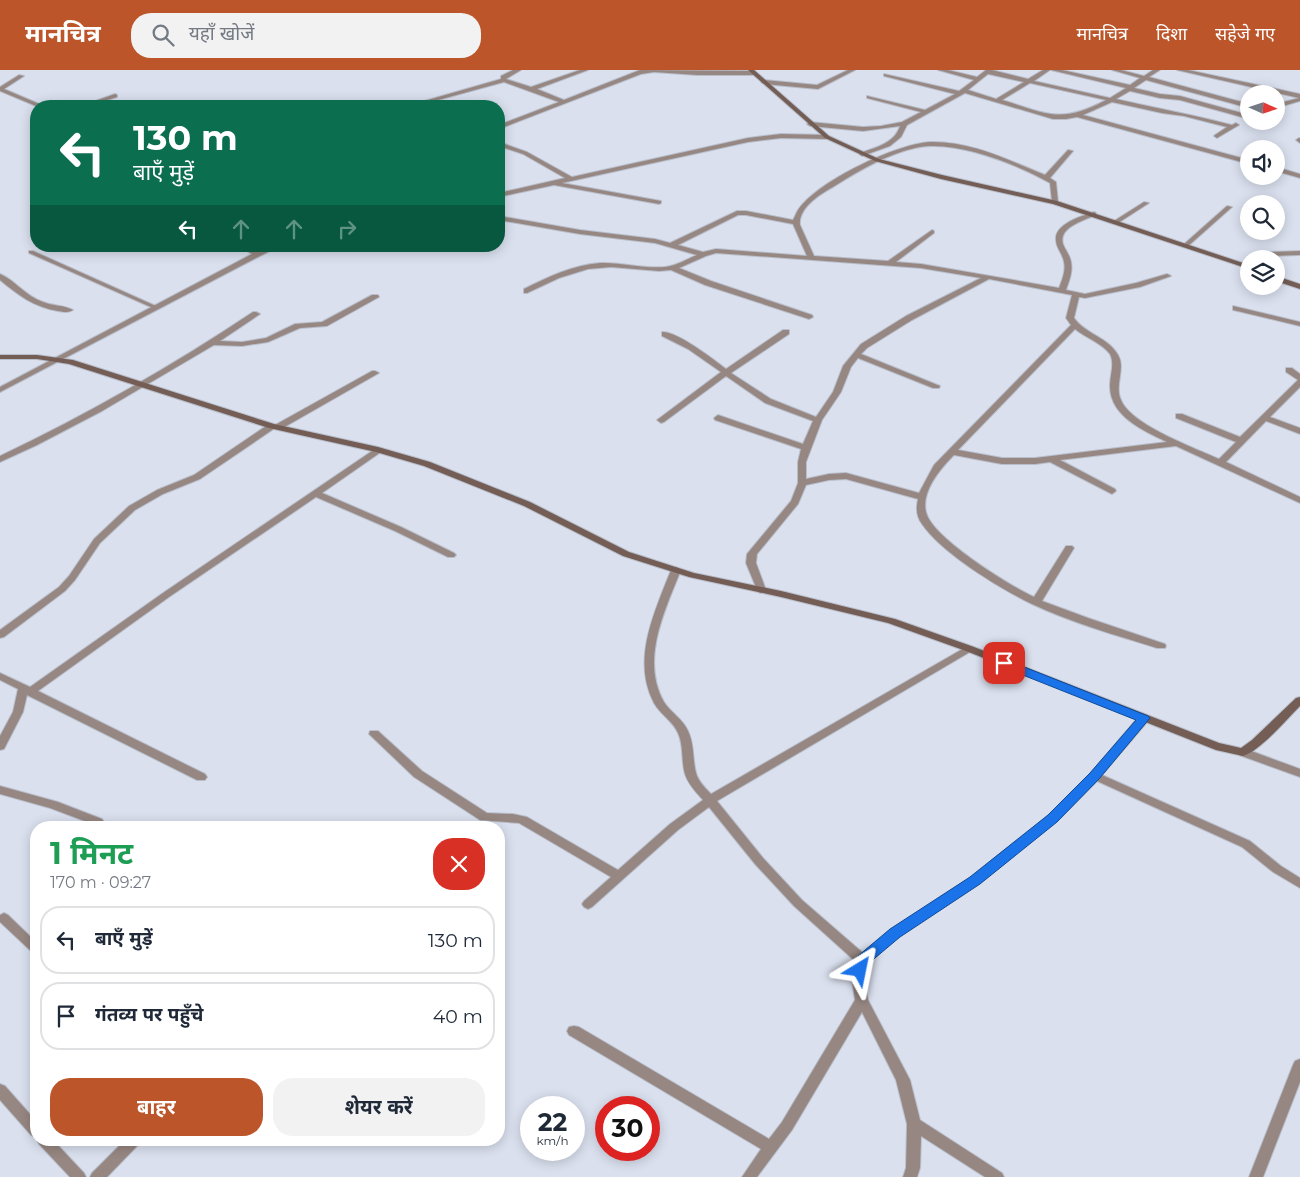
<!DOCTYPE html>
<html lang="hi">
<head>
<meta charset="utf-8">
<style>
  :root { --surface:#fff; --page:#f2f2f3; --text:#1f2937; --muted:#747a83; --line:#e0e1e3; --accent:#bc562a }
  body { margin:0; font-family:Montserrat,"Noto Sans Devanagari",sans-serif; background:var(--page); color:var(--text); height:100vh; display:flex; flex-direction:column; font-size:19px; white-space:nowrap }
  * { box-sizing:border-box; margin:0 }
  p { font-size:16px; color:var(--muted) }
  .icon { flex:none; width:28px; height:28px; fill:none; stroke:currentColor; stroke-width:2; stroke-linecap:round; stroke-linejoin:round }
  .map { position:relative; flex:1; overflow:hidden }
  .panel { position:absolute; left:30px; top:751px; width:475px; height:325px; display:flex; flex-direction:column; background:var(--surface); border-radius:20px; box-shadow:0 2px 12px #0003 }
  .panel>* { flex:none }
  .top-card { position:absolute; left:30px; top:30px; width:475px; height:152px; border-radius:20px; box-shadow:0 2px 12px #0003; background:#0b6e4f; color:#fff; overflow:hidden }
  .needle { width:32px; rotate:93deg }
  .tools { position:absolute; left:1240px; top:15px; display:grid; gap:10px }
  .tools a { display:grid; place-items:center; width:45px; height:45px; border-radius:50%; background:var(--surface); box-shadow:0 2px 12px #0003; font-size:25px }
  .speed { position:absolute; left:520px; top:1026px; display:flex; gap:10px; font-size:25px; font-weight:700; text-align:center }
  .speed>* { display:grid; place-content:center; width:65px; height:65px; border-radius:50%; background:var(--surface); box-shadow:0 2px 12px #0003; line-height:1 }
  .speed small { font-size:12px; font-weight:400 }
  .speed .limit { border:8px solid #d22; background:#fff; color:#111 }
  .pin { position:absolute; display:grid; place-items:center; width:42px; height:42px; color:#fff; margin:-21px; border-radius:10px; box-shadow:0 2px 8px #0006 }
  .me { position:absolute; width:55px; margin:-28px; rotate:35deg; stroke-linejoin:round; filter:drop-shadow(0 0 4px #0008) }
  .turn { display:flex; align-items:center; gap:18px; height:105px; padding:0 20px; font-size:22px }
  .turn .icon { width:65px; height:65px; stroke-width:2.5 }
  .turn b { display:block; font-size:35px; line-height:42px }
  .lanes { display:flex; align-items:center; height:48px; padding:0 20px; background:#0003; justify-content:center; gap:25px; direction:ltr }
  .lanes .off { opacity:.35 }
  .round { display:grid; place-items:center; flex:none; width:52px; height:52px; border-radius:20px; background:var(--page) }
  .head { display:flex; align-items:center; justify-content:space-between; height:85px; padding:0 20px }
  h1 { font-size:30px; font-weight:700; line-height:38px; color:#1e9e55 }
  .primary-button { display:flex; gap:10px; margin-top:auto; padding:10px 20px }
  .primary-button a { flex:1; height:58px; border-radius:20px; background:var(--accent); color:#fff; font-size:20px; font-weight:700; line-height:58px; text-align:center }
  .primary-button a+a { background:var(--page); color:var(--text) }
  ul { padding:0; list-style:none }
  li { display:flex; align-items:center; gap:15px; height:68px; margin:0 10px 8px; padding:0 10px; border:2px solid var(--line); border-radius:20px }
  li div { flex:1 }
  li b { display:block; font-size:19px }
  li em { font-style:normal }
  header { display:flex; align-items:center; gap:30px; box-sizing:border-box; height:70px; padding:0 25px; background:var(--accent); color:#fff }
  header strong { font-size:24px }
  nav { display:flex; gap:28px; margin-inline-start:auto; font-size:18px }
  .search { width:350px; height:45px; background:var(--page); display:flex; align-items:center; gap:12px; box-sizing:border-box; padding:0 18px; border-radius:20px; color:var(--muted); font-size:19px }
  .map>svg:first-child { display:block }
</style>
</head>
<body>
<header>
<strong>मानचित्र</strong>
<div class="search"><svg class="icon" aria-label="search" viewBox="0 0 24 24"><circle cx="10" cy="10" r="6"/><path d="M15 15l6 6"/></svg>यहाँ खोजें</div>
<nav><a>मानचित्र</a><a>दिशा</a><a>सहेजे गए</a></nav>
</header>
<div class="map">
<svg width="1300" height="1107" viewBox="0 0 1300 1107">
  <rect width="100%" height="100%" fill="#dae0ee"/>
  <g fill="none" stroke-linecap="round" stroke-linejoin="round">
    <defs>
      <path id="lane" d="M29,181H33L158,237L155,239L153,238L29,183Z"/>
      <path id="street" d="M513,0H521L506,9L531,17L580,0H588L537,19L564,30L640,0L754,1L757,3L754,5H697L654,2L641,4L499,59V55L559,32L504,12L416,36H407L501,9V6Z
        M848,0H855L818,19L764,14L761,12L764,10L817,15Z
        M938,0H948L977,7L986,0H992L1028,9L1043,0H1050L1034,11L1110,28L1126,18L1051,0H1062L1130,15L1140,8L1112,0H1121L1144,6L1153,0H1160L1149,7L1249,34V38L1146,10L1134,18L1160,24L1180,26L1249,45V49L1180,30L1160,28L1130,21L1116,29C1155,38 1194,45 1232,55L1236,53L1239,55L1217,68L1214,66L1215,65L1227,57L1184,46L1162,43L1112,32L1083,45L1249,90V94L1077,47L1066,49H1053L965,23L907,55L901,67L890,76L862,86L859,84L860,83C875,78 895,73 900,56L863,61L810,56L807,54L810,52L863,57L881,56L902,52L921,42L867,28V26L925,40L955,24L884,6V4L959,21L974,10ZM988,4L1024,12L996,29L968,20ZM1030,13L1106,30C1061,54 1048,44 1002,30Z
        M1177,0H1188L1300,24V31L1276,38V34L1299,28Z
        M19,5L24,6L4,19L44,36H36L0,21V17Z
        M115,24L117,25V27L89,36H81Z
        M383,32L389,36H382L380,34Z
        M781,64L827,65L830,67L827,69L781,68L748,72L562,113L661,131V133L659,134L554,115L499,127V123L565,108L523,84L499,76V72L527,82L572,107L748,68Z
        M1299,68H1300V73L1296,70Z
        M930,72C971,71 1008,90 1045,105L1068,80L1073,81L1050,108L1056,112L1058,132L1055,134L1052,132L1050,113C1016,94 954,69 915,78C887,84 858,101 833,117C820,124 798,138 800,155L814,186L888,191L932,160L934,161V163L896,192L921,194L1059,218C1062,210 1066,201 1064,192C1063,184 1056,178 1056,170C1054,154 1082,146 1094,142L1096,143V145C1085,150 1058,157 1063,174C1065,180 1070,185 1071,192C1073,202 1069,211 1066,220L1085,224L1136,213L1167,204L1171,206L1140,217L1085,228L1079,227L1074,248C1085,264 1108,267 1118,285C1126,298 1114,316 1121,330C1131,355 1195,378 1219,389L1236,372L1176,348V344H1182L1240,367L1298,310L1286,302V298H1292L1300,304V317L1270,347L1300,358V364L1266,351L1226,392L1300,427V433L1176,376L1060,390L1115,419L1116,421L1112,424L1050,392L1035,394H1002L954,385C941,398 921,421 926,442C931,467 1010,516 1034,527L1066,476H1072L1074,478L1042,531L1088,548L1165,574L1166,576L1165,578H1157C1116,565 1072,553 1032,534C999,518 943,484 922,454C916,446 916,438 918,429L846,409L829,410L806,415L798,434L757,484L756,493L766,520L761,523L758,522L746,493L747,484L791,431L798,413V392L801,379L715,350L714,348L718,345L721,346L803,374L813,351L765,333L726,306L664,352L661,353L657,350L721,302L688,279L662,266V262C677,261 713,289 726,299L783,260H789V264L731,303L771,329L816,347L833,322L843,296L861,274L906,246L981,208L921,198L716,183L706,186L679,198L711,211L812,245L813,247L809,249L705,215L671,200L659,201L611,197L588,199L559,208L527,223H524V219C548,207 573,195 600,193C622,192 643,199 665,197C676,196 687,189 697,185L655,173L580,164L499,150V146L580,160L655,169L670,173L737,141H746L793,150C795,147 796,143 798,140C818,111 896,74 930,72ZM738,145H746L793,154L807,186L716,179L703,182L678,175ZM989,209L1072,225L1066,248L1071,255L934,395L919,423L846,403L829,404L806,409V392L822,350L841,322L851,297L858,288L933,318H939L940,316L861,284L867,278L912,250ZM1075,259C1086,268 1102,273 1110,284C1115,294 1110,305 1110,315C1109,346 1144,361 1167,372L1035,388H1002L958,380Z
        M1276,97L1300,104V108L1276,101Z
        M1144,132L1149,133L1118,153H1114V151Z
        M1227,136L1232,137L1187,177H1183V175Z
        M238,176H247L258,181L270,176H280L258,187L0,322V317L252,184Z
        M437,176H445L440,179L438,178Z
        M1300,181V185L1269,186L1261,189H1251L1268,182Z
        M0,204C15,210 25,226 43,232C52,236 65,235 73,240C68,243 64,242 58,241C34,237 18,225 0,210Z
        M372,225H378L379,227L327,256L300,258L268,272L242,276L214,275L102,341L37,375L0,392V386C88,344 172,296 253,242H256L260,244L220,271L242,272L266,268L295,254L322,252Z
        M1233,236L1300,252V256L1233,240Z
        M372,301H375L379,303L281,359L275,358L200,409L163,424L135,440L100,473L75,510L65,521L4,567L0,568V560L59,517L69,506L94,469L129,436L157,420L194,405L269,354L275,355Z
        M378,377L382,380L381,382L322,423L401,457L454,483L456,485L454,487H448L395,461L316,427L169,527L38,621L205,704L207,707L205,710H197L27,625L23,642L4,679L0,680V666L13,642L18,619L0,610V603L30,617L163,523Z
        M676,497L681,500C665,540 640,590 664,632C671,643 683,649 688,661C695,675 692,692 697,706C700,713 706,719 711,724L966,577L970,576L975,579L717,731L763,788L802,830L863,883L891,860L971,807L1049,745L1091,703L1140,645L1144,644L1149,648L1148,651L1102,705L1250,771L1281,796L1300,808V818L1273,802L1242,777L1097,711L1057,751L979,813L899,866L869,892L864,910L868,930L910,1010L920,1050L1002,1103L1004,1107H985L921,1066L920,1098L917,1107H903L906,1098L907,1054L896,1010L862,942L792,1060L757,1107H742L761,1079L569,965L567,961L569,957L574,956L579,957L769,1069L782,1052L855,930L852,910L856,892L794,836L755,794L709,737L678,760L592,837L588,839L584,837L582,834L584,831L611,807L519,753L480,750L414,707L369,664L370,661H378L422,701L487,743L513,744L527,747L618,800L670,754L703,730C696,722 688,714 685,704C681,691 684,676 678,663C673,651 660,644 654,633C631,590 655,541 671,500Z
        M1243,678L1300,699V707L1239,685L1237,682L1239,679Z
        M0,716L58,732L102,749L104,752L102,755L98,756L50,738L0,724Z
        M4,843L8,845L36,872V884L32,882L0,852V845Z
        M1300,989V1012L1263,1107H1249L1293,995L1295,991Z
        M0,1014L5,1016L36,1051V1067L31,1065L0,1030Z
        M37,1070H53L84,1103L86,1107H70L39,1074Z
        M125,1070H141L139,1074L107,1107H90L92,1103Z"/>
      <path id="secondary" d="M748,0H754L829,66L879,89L942,105L1057,131L1249,195V199L1053,134L941,109L875,91L825,68Z
        M1276,206L1300,214V219L1276,211Z
        M0,285H37L73,290L274,354L378,377L430,392L530,432L629,482L694,503L781,521L895,549L974,577L1219,673L1241,678L1252,670L1296,628L1300,627V636C1287,649 1260,681 1243,686L1216,680L966,581L888,553L781,527L689,507L623,486L524,436L424,396L376,382L269,358L69,294L37,289H0Z"/>
    </defs>
    <use href="#lane" stroke="#b8beca" stroke-width="2"/>
    <use href="#street" stroke="#b8beca" stroke-width="2"/>
    <use href="#secondary" stroke="#b8beca" stroke-width="2"/>
    <use href="#lane" fill="#978782" fill-rule="evenodd"/>
    <use href="#street" fill="#978782" fill-rule="evenodd"/>
    <use href="#secondary" fill="#735d55" fill-rule="evenodd"/>
  </g>
  <path fill="#1a73e8" stroke="#114b97" d="M1004,589L1148,646L1150,648L1099,709L1057,752L980,814L900,867L869,893L865,904L860,906L855,904L853,900L858,886L890,859L970,807L1048,745L1090,703L1136,650L1000,596L999,593L1000,590Z"/>
</svg>
<div class="tools">
<a><svg class="needle" viewBox="-14 -14 28 28"><path d="M0-13l5 13h-10z" fill="#e53935"/><path d="M0 13l5-13h-10z" fill="#747a83"/></svg></a>
<a><svg class="icon" aria-label="sound" viewBox="0 0 24 24"><path d="M4 9h4l5-4v14l-5-4H4zM17 9q2 3 0 6"/></svg></a>
<a><svg class="icon" aria-label="search" viewBox="0 0 24 24"><circle cx="10" cy="10" r="6"/><path d="M15 15l6 6"/></svg></a>
<a><svg class="icon" aria-label="layers" viewBox="0 0 24 24"><path d="M12 4l9 5-9 5-9-5zM3 14l9 5 9-5"/></svg></a>
</div>
<div class="speed"><div>22<small>km/h</small></div><div class="limit">30</div></div>
<div class="pin" style="left:1004px;top:593px;background:#d93025"><svg class="icon" aria-label="arrive" viewBox="0 0 24 24"><path d="M6 21V4h12l-3 4 3 4H6"/></svg></div>
<svg class="me" style="left:860px;top:900px" viewBox="-20 -20 40 40"><path d="M0-17L14 15 0 8-14 15z" fill="#1a73e8" stroke="#fff" stroke-width="4"/></svg>
<div class="top-card">
<div class="turn"><svg class="icon" aria-label="left" viewBox="0 0 24 24"><path d="M17 20v-9H6M10 6l-5 5 5 5"/></svg><div><b>130 m</b>बाएँ मुड़ें</div></div>
<div class="lanes"><svg class="icon" aria-label="left" viewBox="0 0 24 24"><path d="M17 20v-9H6M10 6l-5 5 5 5"/></svg><svg class="icon off" aria-label="ahead" viewBox="0 0 24 24"><path d="M12 20V5M6 11l6-6 6 6"/></svg><svg class="icon off" aria-label="ahead" viewBox="0 0 24 24"><path d="M12 20V5M6 11l6-6 6 6"/></svg><svg class="icon off" aria-label="right" viewBox="0 0 24 24"><path d="M7 20v-9h11M14 6l5 5-5 5"/></svg></div>
</div>
<section class="panel">
<div class="head"><div><h1>1 मिनट</h1><p>170 m · 09:27</p></div><a class="round" style="background:#d93025;color:#fff"><svg class="icon" aria-label="close" viewBox="0 0 24 24"><path d="M6 6l12 12M18 6L6 18"/></svg></a></div>
<ul>
<li><svg class="icon" aria-label="left" viewBox="0 0 24 24"><path d="M17 20v-9H6M10 6l-5 5 5 5"/></svg><div><b>बाएँ मुड़ें</b></div><em>130 m</em></li>
<li><svg class="icon" aria-label="arrive" viewBox="0 0 24 24"><path d="M6 21V4h12l-3 4 3 4H6"/></svg><div><b>गंतव्य पर पहुँचे</b></div><em>40 m</em></li>
</ul>
<div class="primary-button"><a>बाहर</a><a>शेयर करें</a></div>
</section>
</div>
</body>
</html>
